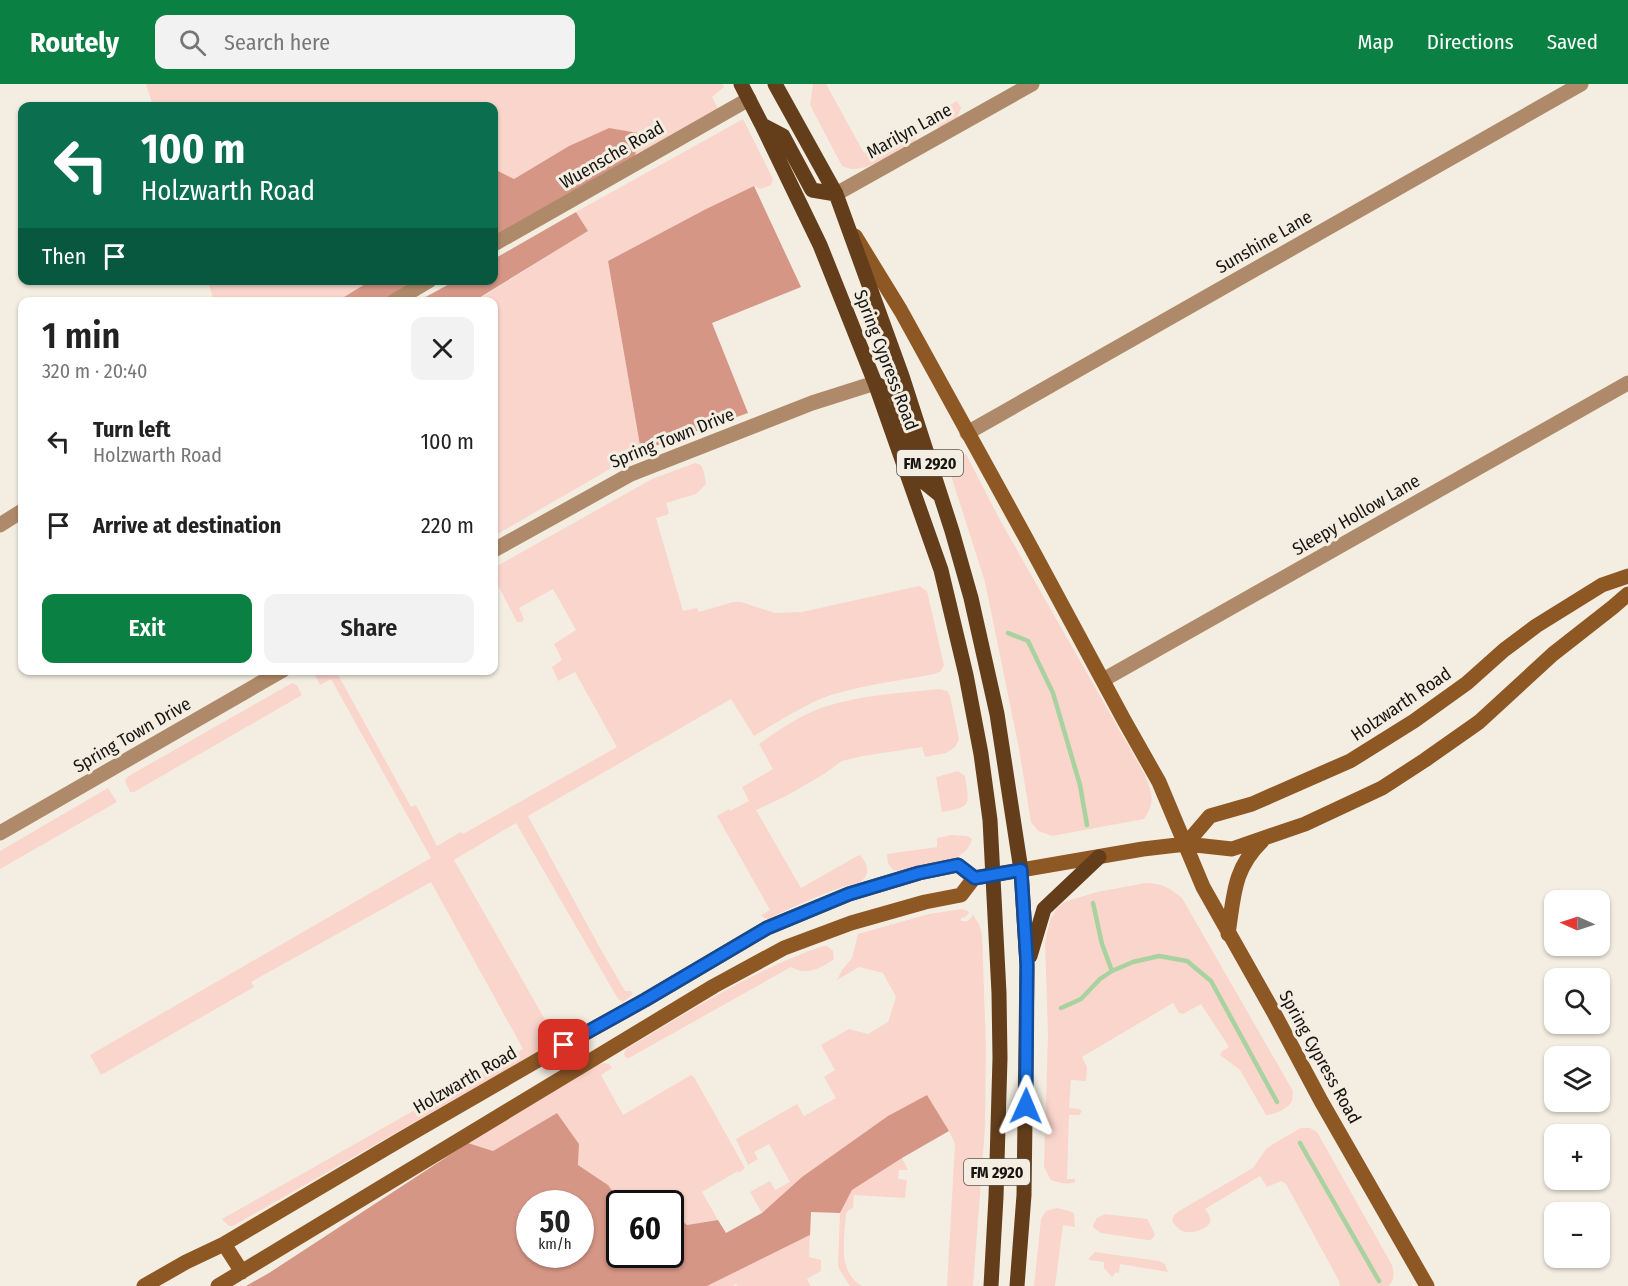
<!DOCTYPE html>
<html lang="en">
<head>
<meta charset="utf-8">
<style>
  :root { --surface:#fff; --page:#f2f2f2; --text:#222; --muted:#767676; --accent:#0b8043 }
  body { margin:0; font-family:"Fira Sans Condensed",sans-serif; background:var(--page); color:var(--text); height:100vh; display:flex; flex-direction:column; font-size:22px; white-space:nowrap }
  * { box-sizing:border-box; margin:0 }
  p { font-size:20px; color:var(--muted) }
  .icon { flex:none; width:33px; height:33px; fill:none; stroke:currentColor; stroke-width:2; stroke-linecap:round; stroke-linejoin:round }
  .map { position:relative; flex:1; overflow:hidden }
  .side { position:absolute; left:18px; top:213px; width:480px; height:378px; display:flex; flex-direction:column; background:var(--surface); border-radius:12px; box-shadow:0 2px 4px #0004 }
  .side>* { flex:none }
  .guide { position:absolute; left:18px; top:18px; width:480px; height:183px; border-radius:12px; box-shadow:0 2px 4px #0004; background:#0b6e4f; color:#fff; overflow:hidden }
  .needle { width:39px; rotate:273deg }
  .tools { position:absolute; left:1544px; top:806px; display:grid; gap:12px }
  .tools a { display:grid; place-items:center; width:66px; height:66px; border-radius:12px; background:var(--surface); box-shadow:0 2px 4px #0004; font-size:30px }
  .speed { position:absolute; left:516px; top:1106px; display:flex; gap:12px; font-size:30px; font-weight:700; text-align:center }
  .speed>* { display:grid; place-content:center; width:78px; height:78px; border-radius:50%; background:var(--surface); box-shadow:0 2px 4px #0004; line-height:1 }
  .speed small { font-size:15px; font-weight:400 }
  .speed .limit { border:3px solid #111; border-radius:9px; background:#fff; color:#111 }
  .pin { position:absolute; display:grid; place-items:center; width:51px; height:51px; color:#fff; margin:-26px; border-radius:12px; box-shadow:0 3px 9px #0006 }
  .me { position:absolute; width:66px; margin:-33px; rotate:1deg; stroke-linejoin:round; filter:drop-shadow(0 0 4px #0008) }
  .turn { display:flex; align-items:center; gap:21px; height:126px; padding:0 24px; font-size:27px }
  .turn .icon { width:78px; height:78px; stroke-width:2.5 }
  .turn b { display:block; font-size:42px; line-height:51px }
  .then { display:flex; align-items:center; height:57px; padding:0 24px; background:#0003; gap:12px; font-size:22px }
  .round { display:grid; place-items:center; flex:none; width:63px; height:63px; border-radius:12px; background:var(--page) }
  .summary { display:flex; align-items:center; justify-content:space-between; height:102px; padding:0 24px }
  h1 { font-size:36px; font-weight:600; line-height:45px }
  .cta { display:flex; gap:12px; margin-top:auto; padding:12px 24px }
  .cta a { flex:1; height:69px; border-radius:12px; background:var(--accent); color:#fff; font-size:24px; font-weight:600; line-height:69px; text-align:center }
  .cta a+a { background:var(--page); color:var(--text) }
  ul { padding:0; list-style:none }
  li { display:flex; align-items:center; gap:18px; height:84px; padding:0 24px }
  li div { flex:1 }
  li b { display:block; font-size:22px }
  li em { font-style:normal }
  header { display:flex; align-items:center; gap:36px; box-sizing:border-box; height:84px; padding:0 30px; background:var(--accent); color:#fff }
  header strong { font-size:28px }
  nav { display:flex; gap:33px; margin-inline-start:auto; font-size:21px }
  .search { width:420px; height:54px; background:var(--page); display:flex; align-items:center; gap:15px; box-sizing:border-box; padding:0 21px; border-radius:12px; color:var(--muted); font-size:22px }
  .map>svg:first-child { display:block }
</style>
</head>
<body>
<header>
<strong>Routely</strong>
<div class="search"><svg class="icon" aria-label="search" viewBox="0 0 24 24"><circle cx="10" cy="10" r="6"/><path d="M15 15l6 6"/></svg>Search here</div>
<nav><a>Map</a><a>Directions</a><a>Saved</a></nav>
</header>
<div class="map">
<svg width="1628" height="1202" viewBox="0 0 1628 1202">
  <rect width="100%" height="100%" fill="#f4eee2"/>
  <path fill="#fad5cc" d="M146,0H722L724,3L712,13L720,28L635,74L609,44L569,62L514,95L494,85V22H153Z
    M813,0H826L864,69L906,46H914L917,51L915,57C899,67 871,86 851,85C848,84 845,83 842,82L810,21Z
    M957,17L961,24L957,34L940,44L933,42L930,35L931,32Z
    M743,35L773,95L771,101L761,105L754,102L706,125L608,177L641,367L494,452V218H474L588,147L576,128Z
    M208,197H370L336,218L214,217Z
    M966,370L1001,438L1145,691C1152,710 1156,717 1144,735L1052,752L1038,747L1031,738L1019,665L985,498L947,379Z
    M695,379L701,381L704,388L706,400L696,410L666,419L669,429L667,431L656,434L683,527L697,524L699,528L733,518H741L775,529L802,528L919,502L927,507L944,581L941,587L935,590C901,596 865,601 831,611C807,619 776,639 754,652L731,615L528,732L600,864L625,907H631L632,911L623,918L618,915L516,739L454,776L543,932C549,941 557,949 551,960L233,1142H229L222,1135L523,965L431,798L251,898L254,903L101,991L90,971L431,774L331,595L320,601L315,591L317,587H336L411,723L416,721L437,762L461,748L463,750L617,663L575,588L558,597L552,583L562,576L554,560L576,546L553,505L519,524L524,535L522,538H517L494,494V487L497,482L652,395Z
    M292,599L297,601L302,611L134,708H130L125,697L127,693Z
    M939,605L947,607L950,612L959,655L955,663L946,669L925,673L922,663L863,672L842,677L821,692L786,712L756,726L801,804L859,771C868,777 871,792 860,798C855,801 848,801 842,803C819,812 790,823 769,835L764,834L761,831L770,826L717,732L729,725L730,727L749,717L742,703L773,685L759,660C779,646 800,631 824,623C860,611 901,609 939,605Z
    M958,687L965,692C969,721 973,723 942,728L936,693Z
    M108,704L117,718L0,785V767Z
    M951,751L968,752L972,755C967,780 921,783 900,787L893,786L888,779L887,770L937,763V754Z
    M1146,799C1162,799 1170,804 1182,814L1293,1007C1293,1008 1292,1016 1292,1017C1288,1025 1274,1031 1266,1031L1240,986L1220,971L1222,967L1229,963L1201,920L1183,930L1179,929L1173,919L1082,973L1087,983L1086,997L1071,996L1069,1024L1079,1025L1082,1027L1079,1031H1069L1067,1095H1075V1098C1067,1101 1060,1099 1051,1096L1044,1083L1048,951L1045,859L1050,836L1057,824L1067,817L1097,808Z
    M962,825L970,828L965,833L961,834V837H968L973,831L979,840L982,850L986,961L985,1043L973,1202H947L955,1060L949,1047L927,1011C867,1044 813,1084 762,1129L750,1108L770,1097L775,1106L790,1098L769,1060L754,1068L758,1075L748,1081L736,1055L797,1020L804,1032L836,1014L824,993L835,986L821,961L849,945L868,950L888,938L896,913L883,889L859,883L837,896L842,886L852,874L858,850L929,830Z
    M823,862H827L833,867L834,875C820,885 806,892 791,883L629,974H626L624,970L626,965C688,928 755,885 823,862Z
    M604,979L609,980L612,984L601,991L623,1031L691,991L694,993L745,1084L739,1089L738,1087L702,1108L718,1136L687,1141L671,1128L670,1119H621L608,1101L578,1081L579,1060L557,1029L493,1067L468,1059L597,981Z
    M1301,1044H1310L1317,1048L1392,1181C1394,1189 1395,1197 1388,1202H1340L1339,1197L1286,1100L1281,1097L1267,1103L1260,1092L1205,1125C1207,1128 1212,1134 1210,1139C1208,1142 1205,1144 1202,1145C1189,1151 1178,1149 1172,1136L1174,1131L1179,1127L1253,1084L1266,1065L1273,1060Z
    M902,1074L908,1086H899L898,1095L907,1096L905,1114L854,1111L853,1124L850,1125L846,1129C845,1154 836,1187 862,1202H850L839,1185L838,1181L840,1129L852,1106Z
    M1057,1124L1066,1126L1074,1129L1075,1143L1063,1141L1055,1202H1034L1041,1135L1046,1127Z
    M1105,1130L1147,1135L1150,1140L1155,1151L1151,1156H1148L1101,1149L1094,1144L1093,1141L1097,1134Z
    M810,1151L809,1173L821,1176V1187L807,1195L811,1202H739L735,1200L734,1202H707Z
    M1095,1168L1159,1177L1165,1180L1168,1188L1120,1180L1119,1189L1116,1188L1112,1193L1104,1184V1178L1089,1176V1174Z"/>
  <path fill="#d69686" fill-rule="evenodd" d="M609,44L638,49L635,74L494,155V85L514,95L569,62Z
    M754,102L801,203L712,239L748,329L641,367L608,177L706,125Z
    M576,128L588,147L474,217H418L455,197L494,196V175Z
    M370,197H420L381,217L336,218Z
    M927,1011L949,1047L902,1074L852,1106L840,1129L811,1128L810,1151L707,1202H246L269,1189L468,1059L493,1067L557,1029L579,1060L578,1081L608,1101L621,1119H620V1170H670L671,1128L687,1141L718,1136L726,1149L762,1129L802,1093L888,1032ZM530,1119H580V1170H530Z"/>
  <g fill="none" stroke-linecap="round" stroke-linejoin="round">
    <path stroke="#a8d2a0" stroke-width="4.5" d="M1008,549L1028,557L1053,609L1080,701L1087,741
      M1093,819L1102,860L1112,887
      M1061,924L1081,915L1100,895L1112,887L1133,878L1159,872L1187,877L1211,897L1277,1018
      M1300,1059L1379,1197"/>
    <path stroke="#af8a6a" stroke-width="15" d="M836,110L1032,0
      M494,160L749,15
      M393,218L430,196
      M967,349L1581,0
      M0,441L22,427
      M494,466L631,390L812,319L875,299
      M1103,596L1628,299
      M0,749L283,586"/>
    <path stroke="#8e5825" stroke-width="15" d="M855,152L901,227L1027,456L1124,636L1159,698L1203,803L1273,927L1321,1017L1427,1202
      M1186,760L1210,732L1252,720L1350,677L1414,637L1467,599L1504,566L1536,542L1602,501L1628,492
      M1228,850C1234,812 1233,785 1262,757
      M224,1160L242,1188
      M144,1202L186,1178L224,1160L405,1053L564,961L645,916L767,844L849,810L919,789L958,781L974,794
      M218,1202L714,902L784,864L851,839L925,818L961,811L974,794L1143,765L1186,760L1232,765L1305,740L1382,704L1425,676L1479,638L1553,570L1613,523L1628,510"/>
    <path stroke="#643e1b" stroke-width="15" d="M741,0L762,41L820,161L875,299L941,486L966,591L981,670L990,736L999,909L1000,974L996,1113L991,1202
      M775,0L836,110L902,292L952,447L971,514L997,630L1021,786L1027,881L1024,1111L1017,1202
      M762,41L783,52L812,106L836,110
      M875,299L895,310L925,399L941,412
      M1030,872L1044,825L1099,773"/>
  </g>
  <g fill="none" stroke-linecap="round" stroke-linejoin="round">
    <defs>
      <path id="route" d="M564,961L645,916L767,844L849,810L919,789L958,781L975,794L1021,786L1027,881L1026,1022"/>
    </defs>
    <use href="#route" stroke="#114b97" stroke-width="15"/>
    <use href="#route" stroke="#1a73e8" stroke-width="10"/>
  </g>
  <g text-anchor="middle" stroke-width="6" stroke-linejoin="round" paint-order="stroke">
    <g fill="#f4eee2" stroke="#595650" stroke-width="1.5">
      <rect x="897" y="366" width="66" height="26" rx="4.5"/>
      <rect x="964" y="1075" width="66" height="26" rx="4.5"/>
    </g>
    <g font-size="16" font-weight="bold" fill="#171511">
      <text x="930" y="385">FM 2920</text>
      <text x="997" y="1094">FM 2920</text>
    </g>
    <g font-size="18" fill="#171511" stroke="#f4eee2">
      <text transform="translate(909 47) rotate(-29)" y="6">Marilyn Lane</text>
      <text transform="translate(612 71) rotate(-30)" y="6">Wuensche Road</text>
      <text transform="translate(1264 158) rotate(-30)" y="6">Sunshine Lane</text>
      <text transform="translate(886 276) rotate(69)" y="6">Spring Cypress Road</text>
      <text transform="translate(672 354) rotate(-22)" y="6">Spring Town Drive</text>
      <text transform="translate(1356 431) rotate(-30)" y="6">Sleepy Hollow Lane</text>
      <text transform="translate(1401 620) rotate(-34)" y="6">Holzwarth Road</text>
      <text transform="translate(132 651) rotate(-30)" y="6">Spring Town Drive</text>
      <text transform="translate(1320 973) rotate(61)" y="6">Spring Cypress Road</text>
      <text transform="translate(465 996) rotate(-30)" y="6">Holzwarth Road</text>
    </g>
  </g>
</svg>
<div class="tools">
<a><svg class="needle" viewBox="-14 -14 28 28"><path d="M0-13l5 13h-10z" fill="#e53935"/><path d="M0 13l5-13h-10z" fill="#767676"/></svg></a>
<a><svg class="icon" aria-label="search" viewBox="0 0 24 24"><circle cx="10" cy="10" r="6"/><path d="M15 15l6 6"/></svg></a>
<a><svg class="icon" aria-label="layers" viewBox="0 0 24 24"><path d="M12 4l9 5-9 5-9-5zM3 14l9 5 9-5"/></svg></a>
<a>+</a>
<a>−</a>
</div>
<div class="speed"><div>50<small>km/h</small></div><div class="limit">60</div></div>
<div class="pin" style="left:564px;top:961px;background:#d93025"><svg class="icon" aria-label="arrive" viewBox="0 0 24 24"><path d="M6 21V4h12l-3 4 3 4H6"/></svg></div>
<svg class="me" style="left:1026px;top:1022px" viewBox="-20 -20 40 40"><path d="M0-17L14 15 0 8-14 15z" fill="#1a73e8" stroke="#fff" stroke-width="4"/></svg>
<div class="guide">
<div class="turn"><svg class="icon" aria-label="left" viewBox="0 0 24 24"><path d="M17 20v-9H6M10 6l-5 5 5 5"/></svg><div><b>100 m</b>Holzwarth Road</div></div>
<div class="then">Then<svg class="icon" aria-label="arrive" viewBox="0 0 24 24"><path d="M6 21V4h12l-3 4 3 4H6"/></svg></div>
</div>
<section class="side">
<div class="summary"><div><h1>1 min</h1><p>320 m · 20:40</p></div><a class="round"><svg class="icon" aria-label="close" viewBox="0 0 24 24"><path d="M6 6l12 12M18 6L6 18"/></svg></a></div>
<ul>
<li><svg class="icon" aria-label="left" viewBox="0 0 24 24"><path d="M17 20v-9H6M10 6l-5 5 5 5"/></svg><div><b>Turn left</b><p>Holzwarth Road</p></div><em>100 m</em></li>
<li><svg class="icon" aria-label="arrive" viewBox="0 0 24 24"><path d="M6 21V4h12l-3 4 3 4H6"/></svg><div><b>Arrive at destination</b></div><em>220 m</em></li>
</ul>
<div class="cta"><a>Exit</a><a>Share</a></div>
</section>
</div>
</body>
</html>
